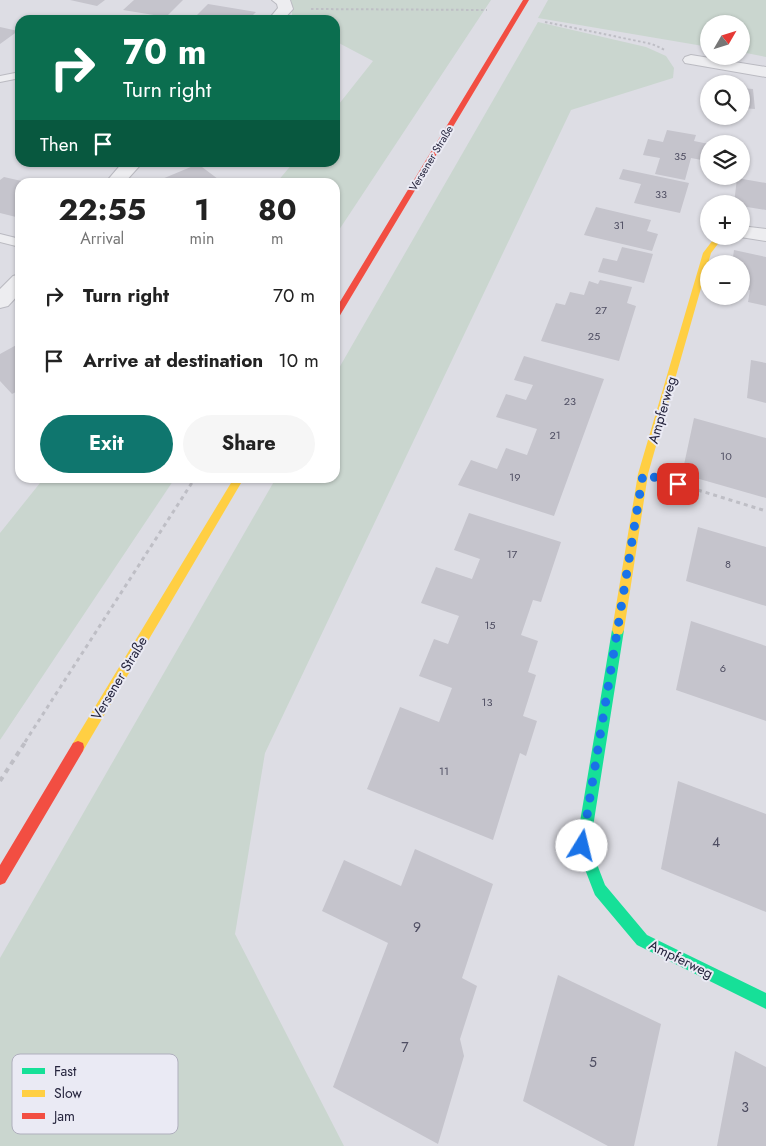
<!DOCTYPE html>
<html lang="en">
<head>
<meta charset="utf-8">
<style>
  :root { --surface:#fff; --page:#f6f6f6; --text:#222; --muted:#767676; --accent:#0f766e }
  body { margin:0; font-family:Jost,sans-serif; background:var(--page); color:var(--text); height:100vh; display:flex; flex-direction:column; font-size:19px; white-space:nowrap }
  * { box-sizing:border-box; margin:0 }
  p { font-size:16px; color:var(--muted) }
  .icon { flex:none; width:28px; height:28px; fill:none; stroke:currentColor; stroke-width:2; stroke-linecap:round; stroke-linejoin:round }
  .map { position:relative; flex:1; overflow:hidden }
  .panel { position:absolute; left:15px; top:178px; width:325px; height:305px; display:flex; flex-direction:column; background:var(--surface); border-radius:15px; box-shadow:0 1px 4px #0004 }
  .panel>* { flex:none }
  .top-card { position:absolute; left:15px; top:15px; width:325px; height:152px; border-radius:15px; box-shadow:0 1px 4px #0004; background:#0b6e4f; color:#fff; overflow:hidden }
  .needle { width:32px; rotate:51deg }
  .fabs { position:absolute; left:700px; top:15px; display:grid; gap:10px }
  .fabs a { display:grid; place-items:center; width:50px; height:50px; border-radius:50%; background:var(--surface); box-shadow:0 1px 4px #0004; font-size:25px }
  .pin { position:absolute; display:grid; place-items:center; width:42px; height:42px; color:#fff; margin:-21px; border-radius:10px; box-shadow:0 2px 8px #0006 }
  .me { position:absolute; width:55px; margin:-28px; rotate:9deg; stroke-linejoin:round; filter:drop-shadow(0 0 4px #0008) }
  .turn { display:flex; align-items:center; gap:18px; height:105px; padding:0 25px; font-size:22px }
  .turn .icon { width:65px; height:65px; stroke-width:2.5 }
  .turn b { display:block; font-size:35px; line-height:42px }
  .then { display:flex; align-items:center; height:48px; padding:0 25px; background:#0003; gap:10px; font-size:19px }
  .eta { display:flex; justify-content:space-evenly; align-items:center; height:85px; text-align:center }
  .eta b { font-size:30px; font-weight:700; line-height:35px }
  .primary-button { display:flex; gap:10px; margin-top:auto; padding:10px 25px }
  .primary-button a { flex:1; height:58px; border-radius:30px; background:var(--accent); color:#fff; font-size:20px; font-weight:700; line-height:58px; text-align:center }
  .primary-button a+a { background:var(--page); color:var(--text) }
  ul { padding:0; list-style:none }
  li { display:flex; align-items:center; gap:15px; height:65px; padding:0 25px }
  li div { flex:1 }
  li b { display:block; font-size:19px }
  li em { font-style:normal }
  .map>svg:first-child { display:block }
</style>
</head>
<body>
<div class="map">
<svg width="766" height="1146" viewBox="0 0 766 1146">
  <rect width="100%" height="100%" fill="#dddde4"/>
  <path fill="#cad6cf" d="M290,0H491L335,236V182H277L293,163L335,162V109L373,61L335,41V20H295L292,18V2Z
    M548,0H766V57L741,52V24H709V47L538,18Z
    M538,22L646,47L666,56L674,68L673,78L571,110L265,753L235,934L344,1146H0V958L276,478H335V375Z
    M44,478H175L0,740V533Z"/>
  <path fill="#c5c4cc" d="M70,0H105L97,6Z
    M134,0H183L166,17L123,10Z
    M208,4L256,12L248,20H192Z
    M0,27L18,31L0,44Z
    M741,88L753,89L755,109L741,108Z
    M667,130L696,135L694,141L709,144V159L707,161L691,158L685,180L655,174L660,158L643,155L648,139L663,142Z
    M198,164L222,182H166L162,179Z
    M623,169L689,183L680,213L634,203L641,184L619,179Z
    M4,177L26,182H20V218L0,213V180Z
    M737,178L766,183V210L741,206V204H734Z
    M596,207L651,220L647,231L658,234L652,251L584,235Z
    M622,247L653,254L644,283L598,272L603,258L617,261Z
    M734,250L766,257V306L748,302L750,290L741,288V264H732Z
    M600,280L632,287L627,303L636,306L619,361L541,341L556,303L565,305L570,292L584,295L589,281L598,284Z
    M20,343V390L12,394L0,381V354Z
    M524,356L604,379L554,516L458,485L471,460L497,469L506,448L527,455L537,429L496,417L506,394L526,400L533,385L514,380Z
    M751,360L766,363V403L747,398Z
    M694,418L766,438V498L682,474Z
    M469,513L561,542L541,602L533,600L521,635L538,641L528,672L536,675L523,716L537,721L526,756L520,753L493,840L367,789L400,707L439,722L452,688L419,676L434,639L448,644L459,616L421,603L436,567L472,579L480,559L454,550Z
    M698,527L766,547V606L686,581Z
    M691,621L766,646V721L676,690Z
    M678,781L766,814V912L661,869Z
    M415,849L493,884L462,978L477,986L460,1039L464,1056L438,1144L333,1087L388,943L322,911L344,860L401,886Z
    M558,975L661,1024L634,1146H608L523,1101Z
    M735,1051L766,1067V1146H717Z"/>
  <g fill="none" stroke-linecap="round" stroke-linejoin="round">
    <defs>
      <path id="lane" d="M20,72V78L0,82V76Z
        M0,234L20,239V247L0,242Z"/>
      <path id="street" d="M272,0H290L293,9L283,20H268L278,8L277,4Z
        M691,55L766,67V77L685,63L683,60L685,57Z
        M123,162H143L125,182H106Z
        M741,226L766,229V241L734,236H741Z
        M20,274V293L8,306L0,308V289L13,276Z"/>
    </defs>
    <use href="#lane" stroke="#babac1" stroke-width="2"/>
    <use href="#street" stroke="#babac1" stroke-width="2"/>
    <path stroke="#bebec5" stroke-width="2" stroke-dasharray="2.5 2.5" stroke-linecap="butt" d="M311,9L487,10
      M545,22L652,44L665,50"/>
    <path stroke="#bebec5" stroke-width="3" stroke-dasharray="4 4" stroke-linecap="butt" d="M675,483L766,511
      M25,742L195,478"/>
    <path stroke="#bebec5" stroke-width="4" stroke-dasharray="5 5" stroke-linecap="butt" d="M0,781L26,741"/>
    <use href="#lane" fill="#ededf0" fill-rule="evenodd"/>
    <use href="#street" fill="#ededf0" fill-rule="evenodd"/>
    <path fill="#16e098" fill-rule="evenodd" d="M618,625L622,626L624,630L590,846L605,885L647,935L766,993V1009L637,945L595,895L593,890L576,846L612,630L614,626Z"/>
    <path fill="#ffcf43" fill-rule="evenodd" d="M716,236H724L711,253L648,474L624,630L622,634L618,635L614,634L612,630L638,474L703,253Z
      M234,478H244L83,751L78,753L73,751L72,747L73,743Z"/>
    <path fill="#f24e42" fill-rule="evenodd" d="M523,0H529L339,317L335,320V310Z
      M78,741L83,743L84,747L83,751L5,883L0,885V865L73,743Z"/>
  </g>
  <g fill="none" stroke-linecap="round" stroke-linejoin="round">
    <path stroke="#1a73e8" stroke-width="9" stroke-dasharray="0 16.2" d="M582,846L643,474L678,484"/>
  </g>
  <g text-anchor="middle" stroke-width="4" stroke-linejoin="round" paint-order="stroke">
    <g font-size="11" fill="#4f4e62">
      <text x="680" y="160">35</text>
      <text x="661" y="198">33</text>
      <text x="619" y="229">31</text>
      <text x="601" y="314">27</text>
      <text x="594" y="340">25</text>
      <text x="570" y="405">23</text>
      <text x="555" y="439">21</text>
      <text x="726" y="460">10</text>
      <text x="515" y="481">19</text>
      <text x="512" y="558">17</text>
      <text x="728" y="568">8</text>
      <text x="490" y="629">15</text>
      <text x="723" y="672">6</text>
      <text x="487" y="706">13</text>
      <text x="444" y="775">11</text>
    </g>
    <g font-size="11" fill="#25243d" stroke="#eaeaf4">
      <text transform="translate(431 158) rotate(-59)" y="4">Versener Straße</text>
    </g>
    <g font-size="14" fill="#25243d" stroke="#eaeaf4">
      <text transform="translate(662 410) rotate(-74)" y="5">Ampferweg</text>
      <text transform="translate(119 678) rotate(-59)" y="5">Versener Straße</text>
      <text transform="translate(681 959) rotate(26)" y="5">Ampferweg</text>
    </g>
    <g font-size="14" fill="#4f4e62">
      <text x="716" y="847">4</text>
      <text x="417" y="932">9</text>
      <text x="405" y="1052">7</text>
      <text x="593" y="1067">5</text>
      <text x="745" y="1112">3</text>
    </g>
  </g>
  <rect x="12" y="1054" width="166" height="80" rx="8" fill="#eaeaf4" stroke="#afafbd" stroke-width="1"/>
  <rect x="22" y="1068" width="23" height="6" fill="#16e098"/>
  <rect x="22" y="1090" width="23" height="7" fill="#ffcf43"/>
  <rect x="22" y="1113" width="23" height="6" fill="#f24e42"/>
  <g font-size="14" fill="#25243d">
    <text x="54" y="1076">Fast</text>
    <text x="54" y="1098">Slow</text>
    <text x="54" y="1121">Jam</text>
  </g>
</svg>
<div class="fabs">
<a><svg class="needle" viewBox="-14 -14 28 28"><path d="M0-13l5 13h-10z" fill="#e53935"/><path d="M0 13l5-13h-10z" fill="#767676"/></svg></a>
<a><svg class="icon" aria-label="search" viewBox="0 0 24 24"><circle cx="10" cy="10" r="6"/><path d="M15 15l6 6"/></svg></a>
<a><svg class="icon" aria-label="layers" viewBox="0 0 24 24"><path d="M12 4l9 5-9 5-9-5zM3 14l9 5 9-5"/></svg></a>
<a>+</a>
<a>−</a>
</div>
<div class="pin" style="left:678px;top:484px;background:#d93025"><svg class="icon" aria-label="arrive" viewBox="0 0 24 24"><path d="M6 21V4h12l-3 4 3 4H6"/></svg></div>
<svg class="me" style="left:582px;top:846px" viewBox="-20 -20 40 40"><circle r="19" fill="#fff"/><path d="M0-13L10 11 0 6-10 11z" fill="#1a73e8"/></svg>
<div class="top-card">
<div class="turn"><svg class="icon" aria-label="right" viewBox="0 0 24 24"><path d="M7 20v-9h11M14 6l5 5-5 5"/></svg><div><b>70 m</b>Turn right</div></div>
<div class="then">Then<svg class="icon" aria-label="arrive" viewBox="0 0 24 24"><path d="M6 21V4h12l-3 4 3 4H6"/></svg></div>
</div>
<section class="panel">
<div class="eta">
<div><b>22:55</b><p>Arrival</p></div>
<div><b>1</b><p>min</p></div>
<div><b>80</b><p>m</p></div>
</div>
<ul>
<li><svg class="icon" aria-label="right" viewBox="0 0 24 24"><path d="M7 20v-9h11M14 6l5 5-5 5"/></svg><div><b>Turn right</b></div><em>70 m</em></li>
<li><svg class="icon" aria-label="arrive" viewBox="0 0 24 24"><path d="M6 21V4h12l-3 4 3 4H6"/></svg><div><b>Arrive at destination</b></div><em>10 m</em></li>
</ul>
<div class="primary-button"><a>Exit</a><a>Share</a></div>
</section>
</div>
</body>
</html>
